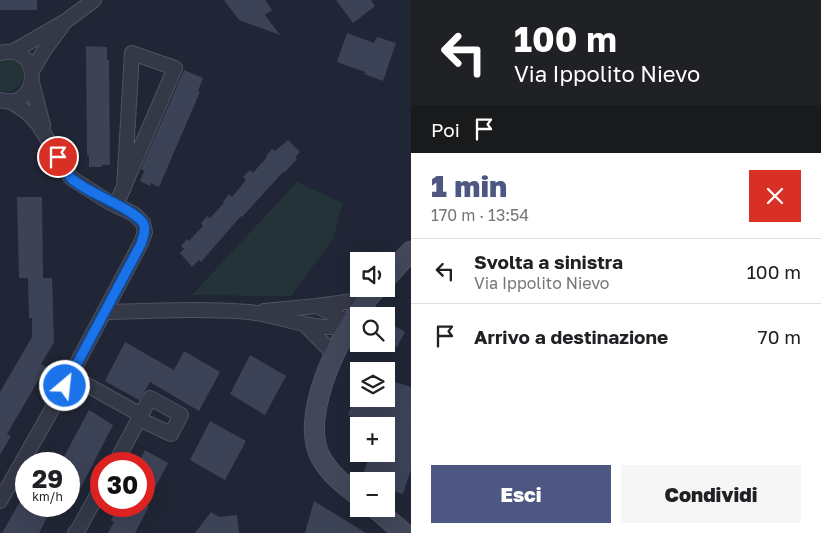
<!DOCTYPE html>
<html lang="it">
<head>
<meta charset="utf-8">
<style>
  :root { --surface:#fff; --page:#f6f6f6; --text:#202124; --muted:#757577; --line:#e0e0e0; --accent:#4d5781 }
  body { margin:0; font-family:"Golos Text",sans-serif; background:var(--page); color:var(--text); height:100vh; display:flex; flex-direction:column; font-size:19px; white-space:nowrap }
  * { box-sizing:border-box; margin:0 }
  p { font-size:16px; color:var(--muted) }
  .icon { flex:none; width:28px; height:28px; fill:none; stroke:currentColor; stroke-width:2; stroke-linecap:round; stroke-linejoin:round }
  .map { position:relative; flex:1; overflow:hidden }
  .side { display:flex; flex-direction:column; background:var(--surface); width:410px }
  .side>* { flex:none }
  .top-card { background:#202124; color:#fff; overflow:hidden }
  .fabs { position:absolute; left:350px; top:252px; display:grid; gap:10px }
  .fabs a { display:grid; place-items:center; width:45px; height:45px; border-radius:0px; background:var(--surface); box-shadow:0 5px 20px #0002; font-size:25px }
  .speed { position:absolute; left:15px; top:452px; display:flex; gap:10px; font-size:25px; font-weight:700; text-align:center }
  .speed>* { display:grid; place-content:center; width:65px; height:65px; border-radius:50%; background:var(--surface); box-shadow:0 5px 20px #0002; line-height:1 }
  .speed small { font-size:12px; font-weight:400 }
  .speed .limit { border:8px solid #d22; background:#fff; color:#111 }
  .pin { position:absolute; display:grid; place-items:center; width:42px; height:42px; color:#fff; margin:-21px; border:2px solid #fff; border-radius:50%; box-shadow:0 1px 5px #0007 }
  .me { position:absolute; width:55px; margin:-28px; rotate:28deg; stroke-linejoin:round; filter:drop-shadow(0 0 4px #0008) }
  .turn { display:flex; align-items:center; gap:18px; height:105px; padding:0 20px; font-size:22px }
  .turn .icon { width:65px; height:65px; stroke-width:2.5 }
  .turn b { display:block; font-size:35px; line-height:42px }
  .then { display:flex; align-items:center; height:48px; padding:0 20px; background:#0003; gap:10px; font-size:19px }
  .round { display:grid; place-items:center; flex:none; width:52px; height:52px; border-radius:0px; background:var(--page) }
  .head { display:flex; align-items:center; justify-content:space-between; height:85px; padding:0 20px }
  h1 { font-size:30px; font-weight:800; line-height:38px; color:var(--accent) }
  .action { display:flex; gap:10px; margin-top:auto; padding:10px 20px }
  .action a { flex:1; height:58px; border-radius:0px; background:var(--accent); color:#fff; font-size:20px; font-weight:800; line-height:58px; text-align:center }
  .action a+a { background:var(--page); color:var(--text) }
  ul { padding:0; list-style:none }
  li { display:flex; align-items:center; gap:15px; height:65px; padding:0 20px; border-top:1px solid var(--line) }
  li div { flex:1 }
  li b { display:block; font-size:19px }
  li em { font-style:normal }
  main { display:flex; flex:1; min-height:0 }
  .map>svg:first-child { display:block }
</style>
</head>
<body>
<main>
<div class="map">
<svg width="411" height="533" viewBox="0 0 411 533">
  <rect width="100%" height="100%" fill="#212636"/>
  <path fill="#243338" d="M0,59C16,58 27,64 22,82C17,90 9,93 0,91Z
    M297,182L342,203L333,239L291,296L192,295Z"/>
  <path fill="#3d4357" d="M0,0H37V10H0Z
    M224,0H265L272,10L265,15L280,35L239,20Z
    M336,0H371L375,6L353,23Z
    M347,33L374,43L377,37L396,43L383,81L364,74L365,72L337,62Z
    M86,46L107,47V60H109L110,165H102V167H89V156L87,155Z
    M184,70L203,78L198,91L200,92L159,187L151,183L150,186L140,181L144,171L141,169Z
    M288,140L300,152L295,157L297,159L285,172L284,171L242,217L241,216L201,262L199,260L192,267L180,253L184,249L181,246L187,239L189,241L203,226L201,223L207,216L210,218L224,203L223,202L229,194L232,197L246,180L243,177L250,170L253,173L267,157L266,156L272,149L275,151Z
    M17,197H42L43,278H52L54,342L41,364L46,367L7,434L11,436L0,455V392L32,337V318H29L28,278H19Z
    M386,321L405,332L397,347L386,342Z
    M125,342L174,370L184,351L220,372L199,411L150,382L139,400L105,381Z
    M250,355L286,376L265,415L230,394Z
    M386,379L411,387V469L403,494L386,489V481H361L370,454H386V426H380L348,415L354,399H386Z
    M89,410L113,425L76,497L69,494V464H60Z
    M210,421L246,441L225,480L190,460Z
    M145,450L168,463L145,506H149L135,533H108L114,522L111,520L119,506H144V464H138Z
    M26,491V506H53L39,533H2Z
    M314,501L366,533H305Z
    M211,512L219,517L237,515L239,533H195Z"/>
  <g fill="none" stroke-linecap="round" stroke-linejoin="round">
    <defs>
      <path id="street" d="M12,52L66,21L94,0
        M0,53C44,42 41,112 0,100
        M32,71L45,49L62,26
        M32,83L43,125
        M116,205L175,68L132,53L124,188
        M317,306L342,319L350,325
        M264,311L317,306L368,299
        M104,312C152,311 201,308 249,312C284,316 315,333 350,325
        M305,325L335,355
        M71,376L141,415L115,464
        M139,419L171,434L181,415L150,398L141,415
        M0,501L59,397L141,243L145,232L143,223L134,214L109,202L71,178L38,124L28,113L10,101
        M75,533L78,530L101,488"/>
      <path id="secondary" d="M386,278L411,251
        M359,496C344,485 330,474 321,458C297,414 345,322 376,289
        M376,509L404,533"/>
    </defs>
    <use href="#street" stroke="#4f5362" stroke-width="16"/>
    <use href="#secondary" stroke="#4f5362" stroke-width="21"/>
    <use href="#street" stroke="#343847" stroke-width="14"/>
    <use href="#secondary" stroke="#42475a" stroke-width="19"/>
  </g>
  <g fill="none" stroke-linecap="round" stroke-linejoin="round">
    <defs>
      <path id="route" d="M58,157C62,164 66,172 70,177C83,192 139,210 144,225C146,232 143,237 141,244L65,386"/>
    </defs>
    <use href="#route" stroke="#114b97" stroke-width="12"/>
    <use href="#route" stroke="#1a73e8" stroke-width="9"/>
  </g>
</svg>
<div class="fabs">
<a><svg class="icon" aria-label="sound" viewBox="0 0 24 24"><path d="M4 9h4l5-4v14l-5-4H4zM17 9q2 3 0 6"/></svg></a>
<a><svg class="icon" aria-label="search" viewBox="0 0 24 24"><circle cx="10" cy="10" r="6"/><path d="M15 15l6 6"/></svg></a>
<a><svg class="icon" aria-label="layers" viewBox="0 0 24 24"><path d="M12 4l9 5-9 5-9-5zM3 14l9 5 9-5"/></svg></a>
<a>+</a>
<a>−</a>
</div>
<div class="speed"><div>29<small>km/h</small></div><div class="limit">30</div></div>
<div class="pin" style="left:58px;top:157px;background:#d93025"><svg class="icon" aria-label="arrive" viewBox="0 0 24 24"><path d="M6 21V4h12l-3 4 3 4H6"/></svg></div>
<svg class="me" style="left:65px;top:386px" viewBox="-20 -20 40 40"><circle r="17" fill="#1a73e8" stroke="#fff" stroke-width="3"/><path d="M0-11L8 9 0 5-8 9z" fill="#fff"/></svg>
</div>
<section class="side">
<div class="top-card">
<div class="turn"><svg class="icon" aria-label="left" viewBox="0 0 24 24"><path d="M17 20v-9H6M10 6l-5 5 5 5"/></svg><div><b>100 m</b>Via Ippolito Nievo</div></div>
<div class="then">Poi<svg class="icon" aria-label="arrive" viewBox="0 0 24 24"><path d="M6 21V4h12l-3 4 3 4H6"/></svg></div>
</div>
<div class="head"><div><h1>1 min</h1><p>170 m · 13:54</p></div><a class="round" style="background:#d93025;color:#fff"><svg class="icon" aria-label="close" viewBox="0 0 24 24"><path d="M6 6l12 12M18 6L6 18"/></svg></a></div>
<ul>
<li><svg class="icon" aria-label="left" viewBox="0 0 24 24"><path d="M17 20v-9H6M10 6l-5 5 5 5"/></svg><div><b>Svolta a sinistra</b><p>Via Ippolito Nievo</p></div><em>100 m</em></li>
<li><svg class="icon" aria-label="arrive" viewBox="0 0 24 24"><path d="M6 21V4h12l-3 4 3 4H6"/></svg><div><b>Arrivo a destinazione</b></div><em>70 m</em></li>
</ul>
<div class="action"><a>Esci</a><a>Condividi</a></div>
</section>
</main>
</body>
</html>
